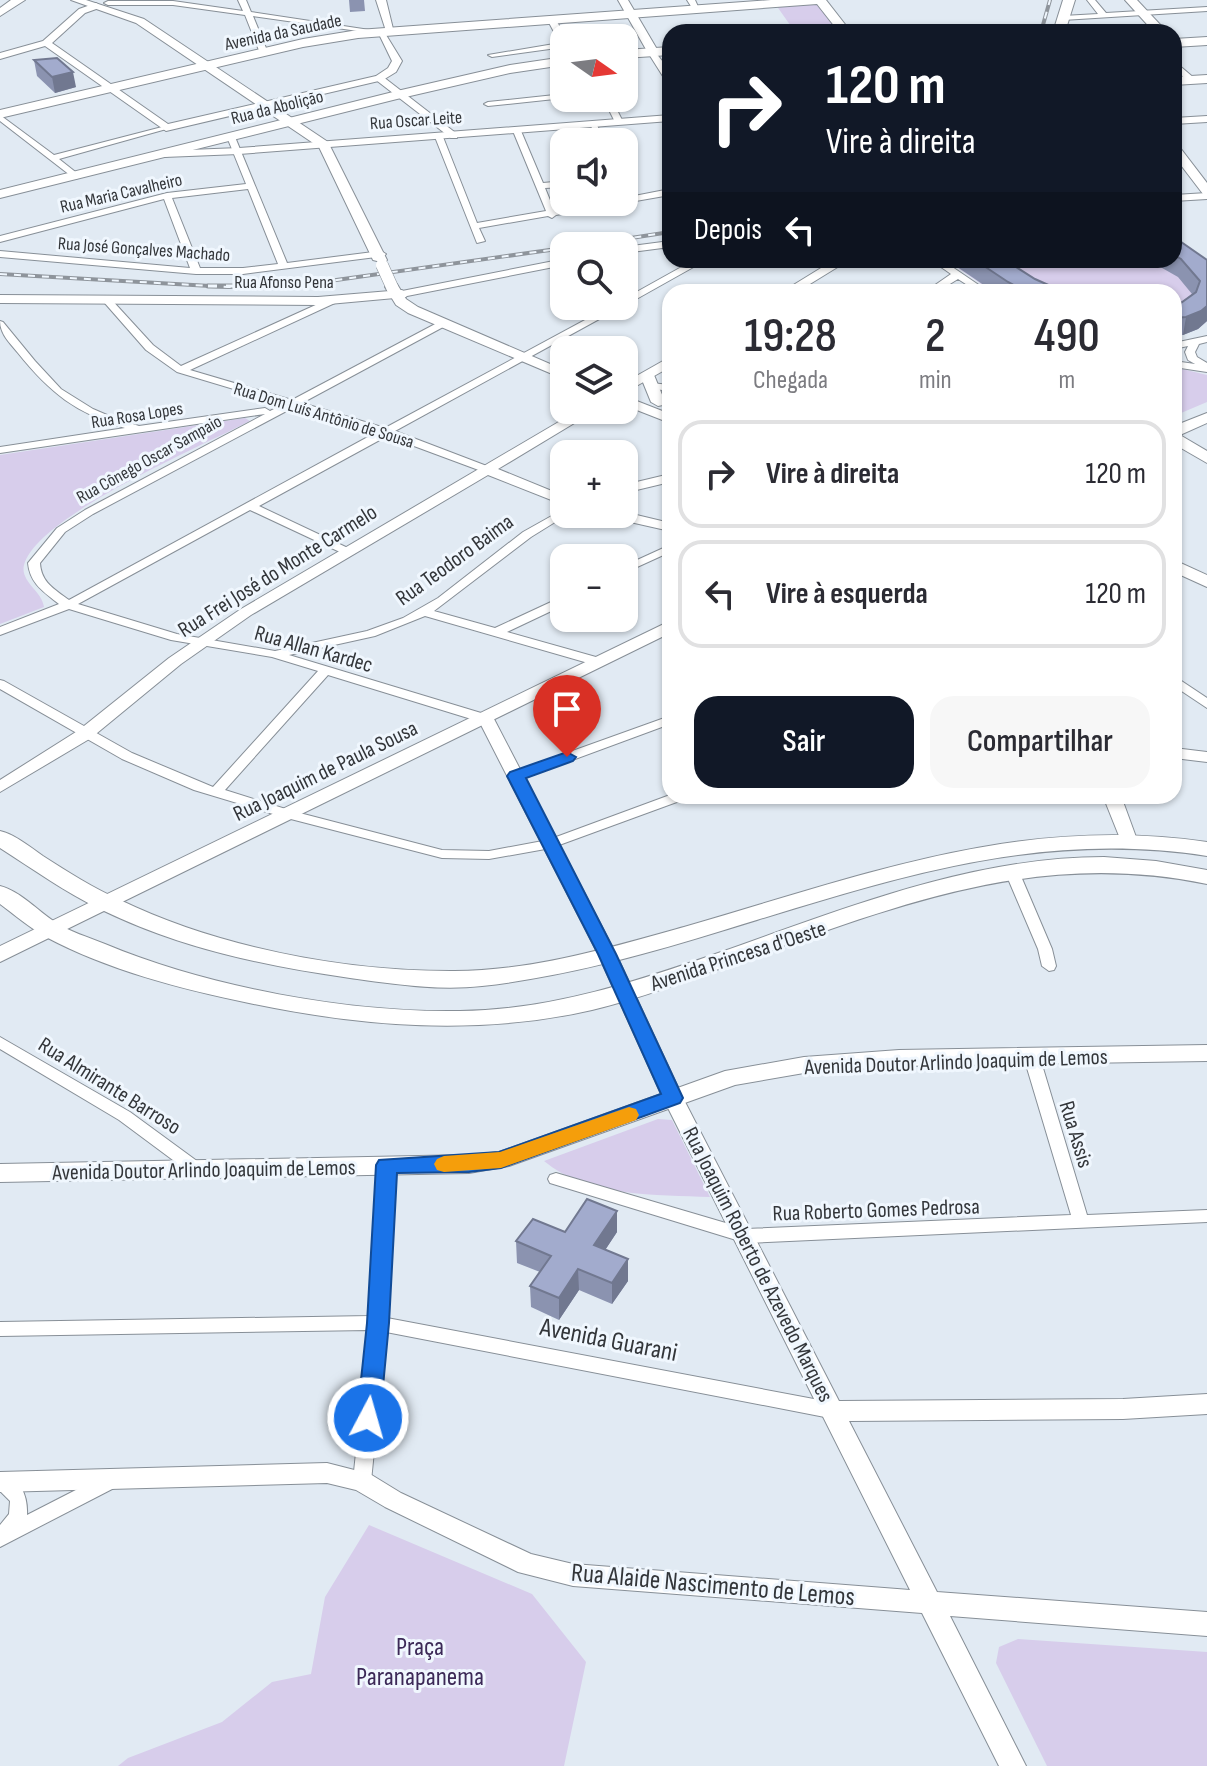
<!DOCTYPE html>
<html lang="pt">
<head>
<meta charset="utf-8">
<style>
  :root { --surface:#fff; --page:#f7f7f7; --text:#2b2b33; --muted:#7c7c81; --line:#e1e1e2; --accent:#111827 }
  body { margin:0; font-family:"Sofia Sans Condensed",sans-serif; background:var(--page); color:var(--text); height:100vh; display:flex; flex-direction:column; font-size:30px; white-space:nowrap }
  * { box-sizing:border-box; margin:0 }
  p { font-size:26px; color:var(--muted) }
  .icon { flex:none; width:44px; height:44px; fill:none; stroke:currentColor; stroke-width:2; stroke-linecap:round; stroke-linejoin:round }
  .map { position:relative; flex:1; overflow:hidden }
  .side { position:absolute; left:662px; top:284px; width:520px; height:520px; display:flex; flex-direction:column; background:var(--surface); border-radius:24px; box-shadow:0 2px 6px #0004 }
  .side>* { flex:none }
  .top-card { position:absolute; left:662px; top:24px; width:520px; height:244px; border-radius:24px; box-shadow:0 2px 6px #0004; background:#111827; color:#fff; overflow:hidden }
  .needle { width:52px; rotate:104deg }
  .tools { position:absolute; left:550px; top:24px; display:grid; gap:16px }
  .tools a { display:grid; place-items:center; width:88px; height:88px; border-radius:16px; background:var(--surface); box-shadow:0 2px 6px #0004; font-size:40px }
  .pin { position:absolute; display:grid; place-items:center; width:68px; height:68px; color:#fff; margin:-82px -34px; border-radius:50% 50% 50% 0; rotate:-45deg; box-shadow:0 0 8px #0007 }
  .pin .icon { rotate:45deg }
  .me { position:absolute; width:88px; margin:-44px; rotate:6deg; stroke-linejoin:round; filter:drop-shadow(0 0 6px #0008) }
  .turn { display:flex; align-items:center; gap:28px; height:168px; padding:0 32px; font-size:36px }
  .turn .icon { width:104px; height:104px; stroke-width:2.5 }
  .turn b { display:block; font-size:56px; line-height:68px }
  .then { display:flex; align-items:center; height:76px; padding:0 32px; background:#0003; gap:16px; font-size:30px }
  .eta { display:flex; justify-content:space-evenly; align-items:center; height:136px; text-align:center }
  .eta b { font-size:48px; font-weight:600; line-height:56px }
  .cta { display:flex; gap:16px; margin-top:auto; padding:16px 32px }
  .cta a { flex:1; height:92px; border-radius:24px; background:var(--accent); color:#fff; font-size:32px; font-weight:600; line-height:92px; text-align:center }
  .cta a+a { background:var(--page); color:var(--text) }
  ul { padding:0; list-style:none }
  li { display:flex; align-items:center; gap:24px; height:108px; margin:0 16px 12px; padding:0 16px; border:4px solid var(--line); border-radius:24px }
  li div { flex:1 }
  li b { display:block; font-size:30px }
  li em { font-style:normal }
  .map>svg:first-child { display:block }
</style>
</head>
<body>
<div class="map">
<svg width="1207" height="1766" viewBox="0 0 1207 1766">
  <rect width="100%" height="100%" fill="#e1eaf3"/>
  <path fill="#d7cdeb" d="M818,2L840,32H795L776,5Z
    M946,260H1174L1207,281V321L1198,329L1174,336V292H993Z
    M1174,367L1207,375V402L1174,416Z
    M245,418L250,421C202,446 37,516 24,565C20,582 42,591 44,607L0,624V455Z
    M658,1119L672,1120L710,1197C658,1195 586,1197 544,1161Z
    M369,1525L532,1594L586,1662L564,1766H118L128,1758L222,1722L272,1682L311,1674L325,1597Z
    M1018,1639L1207,1652V1766H1047L996,1663L999,1647Z"/>
  <g fill="none" stroke-linecap="round" stroke-linejoin="round">
    <defs>
      <path id="minor" d="M238,0H246L251,12L383,32L379,34L253,16L268,53L264,55L260,53L245,15L173,5H108L104,3L108,1H173L243,11Z
        M687,0H695L700,11H694Z
        M1087,0H1095L1106,13L1207,7V11L1063,20L1059,18L1063,16L1098,14Z
        M551,17C562,24 564,36 564,47L492,57L488,55L560,43L547,19Z
        M1174,61L1194,78V82H1188L1174,67Z
        M376,76H382L457,134V138H451L376,80Z
        M564,94V98L488,106L484,104L488,102Z
        M603,98H611L623,122L622,124H616Z
        M0,115L54,155L166,126L170,128L59,159L78,174V178L75,179L0,121Z
        M590,123H596L605,142H597Z
        M514,129L521,131L543,183L564,181V187L545,188L554,210L602,202H624V198L670,189V195L556,215L552,218L548,216L479,228L485,241L477,243L435,137L439,134L443,137L477,223L546,211L513,131Z
        M231,134L235,137L287,263L381,251L386,254L384,256L243,274H196L0,257V251L190,268L164,199L0,242V236L167,193L246,184L227,137ZM248,189L278,264L243,268H200L172,198Z
        M670,241V247L624,253V247Z
        M564,259V265L402,297L397,294L402,291Z
        M694,260H706L624,306V299Z
        M931,260H942L989,292H978L958,279L937,292H925L951,274Z
        M103,297H109L153,345L181,366L331,298H337V302L190,370L292,400L439,322H445V326L302,403L385,428L611,306H623L395,431L492,468V472H484L387,436L259,506L350,549V553H342L250,510L78,604L177,634L275,651L367,631L403,618L438,598L523,532L564,509V514H568L531,537L434,611L495,628L564,596V605L507,632L603,659L605,662L603,665H595L425,616L375,636L289,655L491,716L492,719L491,722H481L328,675L225,790L292,811L442,850L489,851L548,840L670,795L687,796L685,799L551,848L489,859L442,858L283,817L194,790L122,759L0,689V680L4,681L132,753L213,787L318,671L272,657L171,640L69,609L0,635V627L59,604C44,592 30,584 28,563L57,528L85,510L265,414L0,453V447L125,428C76,413 50,393 18,353C10,343 0,334 0,321L3,322L35,361L61,389L93,409L114,418L139,426L265,408L270,411L284,404L177,372L146,350L103,301ZM294,407L377,432L69,600C54,589 41,582 40,563L65,532L93,514Z
        M1207,336V342L1199,344L1195,352L1197,357L1207,363V372L1174,367V361L1195,364L1188,360L1185,352L1188,346L1174,349V343Z
        M651,383L670,385V391L647,388V384Z
        M670,545V552L624,573V566Z
        M1174,676L1207,698V708L1174,686Z
        M670,716V724L521,779H511L509,776L511,773Z
        M1013,869L1020,874L1052,949L1056,966L1054,970L1049,971L1042,966L1038,949L1006,874Z
        M0,1037L130,1112L201,1164L203,1168L201,1172L195,1174L189,1172L119,1120L0,1049Z
        M1032,1052L1037,1054L1040,1058L1087,1215L1207,1210V1222L746,1243L550,1183L548,1179L550,1175L556,1173L746,1229L1071,1215L1024,1058L1027,1054Z
        M387,1159L393,1161L395,1165L387,1318L835,1403L841,1406L844,1411L841,1416L835,1419L386,1332L371,1481L369,1487L362,1489L355,1487L353,1481L369,1330L0,1336V1322L370,1316L379,1165L381,1161Z
        M109,1473L116,1475L118,1481L116,1487L0,1547V1525L9,1514L10,1501L0,1491V1475C21,1476 28,1497 27,1515Z"/>
      <path id="tertiary" d="M376,0H386L394,33L386,31Z
        M96,3L101,6L99,8L85,13L52,43L168,124L376,76L388,68L392,61L377,30H383L402,61L396,72L383,80L166,131L45,46L0,59V53L43,41L79,9Z
        M652,48L670,71V82L666,81L647,51Z
        M670,115V121L239,154L164,157L159,154L164,151L239,148Z
        M1207,116V122L1174,124V118Z
        M1207,193V199L1174,201V195Z
        M834,260H849L797,292H782Z
        M402,290L408,294L406,297L318,305L0,303V295L318,297Z
        M670,357V367L624,393V383Z
        M579,410H596L498,469L564,496V505L488,475L251,615L181,664L91,738L0,792V780L79,730L169,658L241,609Z
        M670,474V482L624,493V485Z
        M624,512L670,523V531L608,517L606,514Z
        M486,714L494,719L616,954L683,1098L839,1401L1123,1399L1207,1394V1414L1123,1419L849,1421L937,1592L1207,1612V1636L950,1616L1026,1766H999L922,1613L573,1586L518,1572L385,1507L356,1490L327,1483L0,1492V1472L327,1463L370,1474L401,1493L531,1554L573,1564L910,1590L663,1098L598,954L478,719Z
        M1174,748L1207,752V762L1174,758Z
        M1103,796H1121L1136,837L1133,841H1121Z"/>
      <path id="secondary" d="M71,0H86L144,19L328,142L387,260L385,263L373,260L319,147L136,23Z
        M618,0H628L658,51L656,53H648Z
        M1174,144L1178,145L1207,183V195L1203,194L1174,156Z
        M387,284H397L406,299L418,307L564,370V379L408,313L396,305L385,287Z
        M647,371L654,375L665,402L663,405L658,406L651,402L640,375Z
        M624,396L670,414V423L624,405Z
        M1207,413V423L1180,435L1207,451V463L1174,444V426Z
        M1174,560L1207,575V587L1174,572Z
        M670,621V633L0,962V946Z
        M1207,1045V1061L899,1066L804,1073L735,1085L509,1166L469,1173L0,1182V1164L469,1155L499,1152L725,1071L804,1057L899,1050Z"/>
      <path id="primary" d="M11,0H25L0,16V8Z
        M771,0H826L851,32H839L817,4L358,38L303,47L0,118V110L303,39L358,30Z
        M1063,0H1075L1065,32H1053Z
        M1125,0H1137L1167,32H1154Z
        M1207,37V45L1174,47V39Z
        M670,47V55L624,58V50Z
        M564,57V65L510,73L397,99L0,198V190L397,91L510,65Z
        M1207,75V83L1174,85V77Z
        M0,831C16,835 30,847 43,856C68,872 93,888 120,900C217,947 342,971 450,971C528,972 609,948 684,927C861,876 1020,814 1207,842V856C1033,829 885,881 721,931C643,955 563,977 482,986C438,991 393,984 350,978C265,966 180,948 102,910C66,893 33,869 0,848Z
        M1104,857L1156,861L1207,870V884C1033,848 891,908 730,965C685,981 639,999 592,1010C478,1036 363,1027 249,1003C181,989 108,970 46,937C30,928 15,915 0,904V886C20,891 38,911 55,922C70,932 88,937 105,944C208,987 348,1013 460,1011C552,1010 638,981 724,951C846,908 973,857 1104,857Z"/>
    </defs>
    <use href="#minor" stroke="#878f97" stroke-width="2"/>
    <use href="#tertiary" stroke="#878f97" stroke-width="2"/>
    <use href="#secondary" stroke="#878f97" stroke-width="2"/>
    <use href="#primary" stroke="#878f97" stroke-width="2"/>
    <use href="#minor" fill="#fff" fill-rule="evenodd"/>
    <use href="#tertiary" fill="#fff" fill-rule="evenodd"/>
    <use href="#secondary" fill="#fff" fill-rule="evenodd"/>
    <use href="#primary" fill="#fff" fill-rule="evenodd"/>
    <defs>
      <path id="rail-far1" d="M1041,32L1050,0
        M579,246L670,232
        M0,274L228,287L315,283L564,248"/>
      <path id="rail" d="M208,286H253"/>
    </defs>
    <use href="#rail-far1" stroke="#8e949b" stroke-width="4"/>
    <use href="#rail" stroke="#8e949b" stroke-width="5"/>
    <use href="#rail-far1" stroke="#f0f7fe" stroke-width="2" stroke-dasharray="7" stroke-linecap="butt"/>
    <use href="#rail" stroke="#f0f7fe" stroke-width="3" stroke-dasharray="9" stroke-linecap="butt"/>
    <defs>
      <path id="secondary-bridge" d="M382,265L392,287"/>
    </defs>
    <use href="#secondary-bridge" stroke="#878f97" stroke-width="13" stroke-linecap="butt"/>
    <use href="#secondary-bridge" stroke="#fff" stroke-width="12"/>
  </g>
  <path fill="#8b93b0" d="M349,0H364L365,11L350,12Z
    M34,60L76,87L55,93L37,76Z
    M1174,237L1207,260V321L1198,329L1183,335L1174,336V308L1192,294L1178,277L1148,260H1174Z
    M947,260H1005L1035,279L1064,292H994Z
    M565,1232H617L605,1250L628,1281L612,1304L579,1290L559,1320L531,1307L530,1286L540,1272L517,1263L516,1241Z"/>
  <path fill="#717890" d="M73,72L76,87L55,93L52,77Z
    M1207,306V321L1198,329L1183,335L1186,317Z
    M617,1211V1232L594,1267V1245Z
    M628,1259V1281L612,1304V1283Z
    M578,1269L579,1290L559,1320V1298Z"/>
  <path fill="#a2abcd" stroke="#717890" stroke-width="2" d="M57,58L73,72L52,77L34,60Z
    M1174,237L1207,260V306L1201,311L1186,317L1174,318V308L1196,292L1200,281L1181,259L1174,255Z
    M975,260H1005L1035,279L1064,292H1027L1008,282Z
    M587,1199L617,1211L594,1245L628,1259L612,1283L578,1269L559,1298L530,1286L551,1256L516,1241L533,1219L565,1232Z"/>
  <path fill="#1a73e8" stroke="#114b97" stroke-width="2" d="M567,752L576,757L573,761L526,778L616,954L683,1098L680,1103L501,1168L469,1172L397,1173L389,1323L380,1418L377,1425L368,1428L360,1425L357,1418L367,1323L376,1165L379,1160L499,1152L661,1094L598,954L507,776L510,772Z"/>
  <path fill="#f59e0b" d="M629,1107L636,1109L639,1115L636,1120L501,1168L444,1172L437,1170L434,1164L437,1159L444,1156L500,1152Z"/>
  <g text-anchor="middle" stroke-width="6" stroke-linejoin="round" paint-order="stroke">
    <g font-size="18" fill="#33363a" stroke="#f0f7fe">
      <text transform="translate(283 32) rotate(-12)" y="6">Avenida da Saudade</text>
      <text transform="translate(277 107) rotate(-14)" y="6">Rua da Abolição</text>
      <text transform="translate(416 120) rotate(-4)" y="6">Rua Oscar Leite</text>
      <text transform="translate(121 193) rotate(-13)" y="6">Rua Maria Cavalheiro</text>
      <text transform="translate(144 249) rotate(4)" y="6">Rua José Gonçalves Machado</text>
      <text x="284" y="288">Rua Afonso Pena</text>
      <text transform="translate(137 415) rotate(-9)" y="6">Rua Rosa Lopes</text>
      <text transform="translate(324 415) rotate(17)" y="6">Rua Dom Luís Antônio de Sousa</text>
      <text transform="translate(149 459) rotate(-29)" y="6">Rua Cônego Oscar Sampaio</text>
    </g>
    <g font-size="22" fill="#33363a" stroke="#f0f7fe">
      <text transform="translate(454 559) rotate(-36)" y="8">Rua Teodoro Baima</text>
      <text transform="translate(277 570) rotate(-32)" y="8">Rua Frei José do Monte Carmelo</text>
      <text transform="translate(314 648) rotate(16)" y="8">Rua Allan Kardec</text>
      <text transform="translate(325 770) rotate(-26)" y="8">Rua Joaquim de Paula Sousa</text>
      <text transform="translate(738 955) rotate(-18)" y="8">Avenida Princesa d'Oeste</text>
      <text transform="translate(956 1061) rotate(-2)" y="8">Avenida Doutor Arlindo Joaquim de Lemos</text>
      <text transform="translate(110 1085) rotate(32)" y="8">Rua Almirante Barroso</text>
      <text transform="translate(1077 1134) rotate(73)" y="8">Rua Assis</text>
      <text transform="translate(204 1169) rotate(-1)" y="8">Avenida Doutor Arlindo Joaquim de Lemos</text>
      <text transform="translate(876 1209) rotate(-2)" y="8">Rua Roberto Gomes Pedrosa</text>
      <text transform="translate(759 1264) rotate(63)" y="8">Rua Joaquim Roberto de Azevedo Marques</text>
    </g>
    <g font-size="26" fill="#33363a" stroke="#f0f7fe">
      <text transform="translate(609 1339) rotate(11)" y="9">Avenida Guarani</text>
      <text transform="translate(713 1584) rotate(5)" y="9">Rua Alaide Nascimento de Lemos</text>
    </g>
    <g font-size="26" fill="#3c2957" stroke="#f0f7fe">
      <text x="420" y="1655">Praça<tspan x="420" dy="30">Paranapanema</tspan></text>
    </g>
  </g>
</svg>
<div class="tools">
<a><svg class="needle" viewBox="-14 -14 28 28"><path d="M0-13l5 13h-10z" fill="#e53935"/><path d="M0 13l5-13h-10z" fill="#7c7c81"/></svg></a>
<a><svg class="icon" aria-label="sound" viewBox="0 0 24 24"><path d="M4 9h4l5-4v14l-5-4H4zM17 9q2 3 0 6"/></svg></a>
<a><svg class="icon" aria-label="search" viewBox="0 0 24 24"><circle cx="10" cy="10" r="6"/><path d="M15 15l6 6"/></svg></a>
<a><svg class="icon" aria-label="layers" viewBox="0 0 24 24"><path d="M12 4l9 5-9 5-9-5zM3 14l9 5 9-5"/></svg></a>
<a>+</a>
<a>−</a>
</div>
<div class="pin" style="left:567px;top:757px;background:#d93025"><svg class="icon" aria-label="arrive" viewBox="0 0 24 24"><path d="M6 21V4h12l-3 4 3 4H6"/></svg></div>
<svg class="me" style="left:368px;top:1418px" viewBox="-20 -20 40 40"><circle r="17" fill="#1a73e8" stroke="#fff" stroke-width="3"/><path d="M0-11L8 9 0 5-8 9z" fill="#fff"/></svg>
<div class="top-card">
<div class="turn"><svg class="icon" aria-label="right" viewBox="0 0 24 24"><path d="M7 20v-9h11M14 6l5 5-5 5"/></svg><div><b>120 m</b>Vire à direita</div></div>
<div class="then">Depois<svg class="icon" aria-label="left" viewBox="0 0 24 24"><path d="M17 20v-9H6M10 6l-5 5 5 5"/></svg></div>
</div>
<section class="side">
<div class="eta">
<div><b>19:28</b><p>Chegada</p></div>
<div><b>2</b><p>min</p></div>
<div><b>490</b><p>m</p></div>
</div>
<ul>
<li><svg class="icon" aria-label="right" viewBox="0 0 24 24"><path d="M7 20v-9h11M14 6l5 5-5 5"/></svg><div><b>Vire à direita</b></div><em>120 m</em></li>
<li><svg class="icon" aria-label="left" viewBox="0 0 24 24"><path d="M17 20v-9H6M10 6l-5 5 5 5"/></svg><div><b>Vire à esquerda</b></div><em>120 m</em></li>
</ul>
<div class="cta"><a>Sair</a><a>Compartilhar</a></div>
</section>
</div>
</body>
</html>
